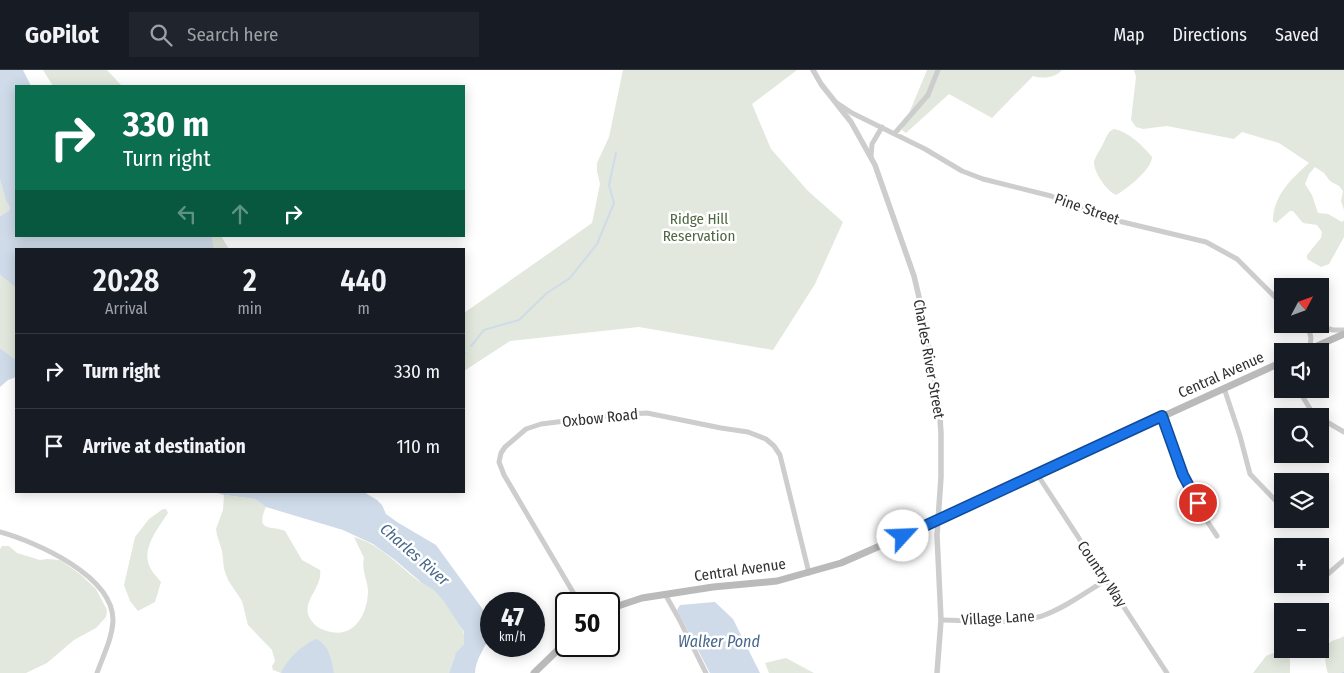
<!DOCTYPE html>
<html lang="en">
<head>
<meta charset="utf-8">
<style>
  :root { --surface:#171b24; --page:#20242c; --text:#f1f3f6; --muted:#9ea1a6; --line:#363941 }
  body { margin:0; font-family:"Fira Sans Condensed",sans-serif; background:var(--page); color:var(--text); height:100vh; display:flex; flex-direction:column; font-size:19px; white-space:nowrap }
  * { box-sizing:border-box; margin:0 }
  p { font-size:16px; color:var(--muted) }
  .icon { flex:none; width:28px; height:28px; fill:none; stroke:currentColor; stroke-width:2; stroke-linecap:round; stroke-linejoin:round }
  .map { position:relative; flex:1; overflow:hidden }
  .sheet { position:absolute; left:15px; top:178px; width:450px; height:245px; display:flex; flex-direction:column; background:var(--surface); border-radius:0px; box-shadow:0 2px 12px #0003 }
  .sheet>* { flex:none }
  .guide { position:absolute; left:15px; top:15px; width:450px; height:152px; border-radius:0px; box-shadow:0 2px 12px #0003; background:#0b6e4f; color:#fff; overflow:hidden }
  .needle { width:32px; rotate:49deg }
  .tools { position:absolute; left:1274px; top:208px; display:grid; gap:10px }
  .tools a { display:grid; place-items:center; width:55px; height:55px; border-radius:0px; background:var(--surface); box-shadow:0 2px 12px #0003; font-size:25px }
  .speed { position:absolute; left:480px; top:522px; display:flex; gap:10px; font-size:25px; font-weight:700; text-align:center }
  .speed>* { display:grid; place-content:center; width:65px; height:65px; border-radius:50%; background:var(--surface); box-shadow:0 2px 12px #0003; line-height:1 }
  .speed small { font-size:12px; font-weight:400 }
  .speed .limit { border:2px solid #111; border-radius:8px; background:#fff; color:#111 }
  .pin { position:absolute; display:grid; place-items:center; width:42px; height:42px; color:#fff; margin:-21px; border:2px solid #fff; border-radius:50%; box-shadow:0 1px 5px #0007 }
  .me { position:absolute; width:55px; margin:-28px; rotate:65deg; stroke-linejoin:round; filter:drop-shadow(0 0 4px #0008) }
  .turn { display:flex; align-items:center; gap:18px; height:105px; padding:0 25px; font-size:22px }
  .turn .icon { width:65px; height:65px; stroke-width:2.5 }
  .turn b { display:block; font-size:35px; line-height:42px }
  .lanes { display:flex; align-items:center; height:48px; padding:0 25px; background:#0003; justify-content:center; gap:25px; direction:ltr }
  .lanes .off { opacity:.35 }
  .eta { display:flex; justify-content:space-evenly; align-items:center; height:85px; text-align:center }
  .eta b { font-size:30px; font-weight:600; line-height:35px }
  ul { padding:0; list-style:none }
  li { display:flex; align-items:center; gap:15px; height:75px; padding:0 25px; border-top:1px solid var(--line) }
  li div { flex:1 }
  li b { display:block; font-size:19px }
  li em { font-style:normal }
  header { display:flex; align-items:center; gap:30px; box-sizing:border-box; height:70px; padding:0 25px; background:var(--surface); border-bottom:1px solid var(--line) }
  header strong { font-size:24px }
  nav { display:flex; gap:28px; margin-inline-start:auto; font-size:18px }
  .search { width:350px; height:45px; background:var(--page); display:flex; align-items:center; gap:12px; box-sizing:border-box; padding:0 18px; border-radius:0px; color:var(--muted); font-size:19px }
  .map>svg:first-child { display:block }
</style>
</head>
<body>
<header>
<strong>GoPilot</strong>
<div class="search"><svg class="icon" aria-label="search" viewBox="0 0 24 24"><circle cx="10" cy="10" r="6"/><path d="M15 15l6 6"/></svg>Search here</div>
<nav><a>Map</a><a>Directions</a><a>Saved</a></nav>
</header>
<div class="map">
<svg width="1344" height="603" viewBox="0 0 1344 603">
  <rect width="100%" height="100%" fill="#fff"/>
  <path fill="#e2e8dd" d="M43,0H107L122,16H53Z
    M623,0H797L752,34L771,79L808,121L843,152L815,214L773,280L639,257L510,271L464,301V243L592,153L600,114L597,101V93L609,67Z
    M927,0H1062C1055,8 1043,9 1033,6L992,48L949,24L906,63L902,60Z
    M1134,0H1344V140L1341,131L1343,121L1339,116L1330,111L1324,103L1315,97L1309,104L1305,114L1312,125L1318,143L1328,144L1342,152L1344,150V167L1329,194L1321,197L1307,189V185L1321,168L1322,162L1317,155L1303,153L1293,141H1290L1276,153L1273,151C1273,126 1292,108 1309,93L1279,73L1242,62L1234,69L1167,56L1143,59L1136,57L1131,50L1136,7Z
    M1114,59C1129,62 1143,76 1152,87C1152,99 1127,119 1116,125C1107,121 1094,103 1094,92C1095,87 1100,80 1103,74C1106,68 1108,61 1114,59Z
    M0,110L6,131L10,137L9,141L0,146Z
    M212,166H221L229,179H214Z
    M0,205L15,217L16,290L0,278Z
    M224,425L255,429L266,437C254,463 273,455 285,461L302,490L320,500C323,516 304,529 308,544C310,551 317,558 324,560C352,571 367,547 368,522C368,510 361,501 364,488L354,467C379,474 396,493 416,509C422,514 430,516 436,521C443,528 466,560 465,569C465,576 460,577 457,581C453,587 452,596 449,603H334L330,586L323,573L295,584L281,603L273,600L272,596L275,591L272,580L248,555L242,531L228,510L224,499L222,481L217,465L216,459L223,440Z
    M163,439H166L168,443C159,457 142,477 149,495C151,501 157,507 161,512L155,532L138,541L130,531L124,515L135,467L149,449Z
    M2,476H9L17,483L40,490L47,489L60,490L80,504L96,519L107,540L106,547L96,558L74,570L47,593L26,603H0V479Z
    M1344,566V603H1328C1325,595 1322,576 1332,571C1336,569 1340,569 1344,566Z
    M1273,583L1286,585L1290,589V603H1253L1266,586Z
    M786,588L814,603H769L765,593Z"/>
  <path fill="#cfdbe9" d="M0,0H23L31,16H16V166H212L214,179H16V235L15,217L0,205V146L9,141L10,137L6,131L0,110Z
    M0,278L16,290V307L8,310L0,317Z
    M211,421H362L377,430L382,435L386,444L397,452L436,475L484,541C500,571 477,577 475,603H449L456,582L464,574V562L443,530L434,520L422,513L395,490L373,474L343,460L266,437L255,429L224,425Z
    M715,532L733,549L760,603H710L677,540L680,535Z
    M316,569C329,574 332,591 334,603H281C287,589 302,575 316,569Z"/>
  <g fill="none" stroke-linecap="round" stroke-linejoin="round">
    <path stroke="#cfdbe9" stroke-width="2" d="M471,276L484,260L519,250L547,223L570,208L597,174L614,133L609,115L616,83
      M464,284L465,283
      M1343,603H1344"/>
    <path stroke="#cdcdcd" stroke-width="5" d="M837,33L852,43L925,79L962,101L983,109L1051,126L1110,149L1206,172L1237,189L1282,234
      M895,63L928,25L938,0
      M871,87L872,74L882,57
      M1306,254C1311,264 1313,270 1308,280
      M1311,254L1333,260H1344
      M1224,318L1240,366L1250,404L1275,430
      M1298,319L1312,342L1317,346
      M1162,347L1183,405L1203,445L1217,466
      M1320,348L1344,362
      M1037,404L1167,603
      M0,462C36,472 114,506 113,551C112,569 103,586 97,603
      M1320,511L1344,490
      M1309,520L1317,514
      M665,524L679,549L706,603
      M580,534L504,405L499,392L501,383L505,377L526,359L541,354L614,345L647,343L721,358L748,362L766,369L774,376L780,385L809,503
      M941,550C972,550 1012,555 1042,546C1065,538 1086,522 1106,510"/>
    <path stroke="#cdcdcd" stroke-width="5.5" d="M813,0L821,14L851,52L875,95L914,206L923,244L939,335L941,363V407L937,465L941,550L937,603"/>
    <path stroke="#bababa" stroke-width="7" d="M1306,281L1344,264
      M609,539L642,528L713,517L777,511L841,493L939,450L1008,417L1282,292
      M534,603L566,572"/>
  </g>
  <g fill="none" stroke-linecap="round" stroke-linejoin="round">
    <defs>
      <path id="route" d="M903,466L1162,346L1183,405L1198,433"/>
    </defs>
    <use href="#route" stroke="#114b97" stroke-width="12"/>
    <use href="#route" stroke="#1a73e8" stroke-width="9"/>
  </g>
  <g text-anchor="middle" stroke-width="5" stroke-linejoin="round" paint-order="stroke">
    <g font-size="15" fill="#303030" stroke="#fff">
      <text transform="translate(1087 139) rotate(19)" y="5">Pine Street</text>
      <text transform="translate(929 289) rotate(80)" y="5">Charles River Street</text>
      <text transform="translate(1221 305) rotate(-24)" y="5">Central Avenue</text>
      <text transform="translate(600 348) rotate(-6)" y="5">Oxbow Road</text>
      <text transform="translate(740 500) rotate(-8)" y="5">Central Avenue</text>
      <text transform="translate(1102 504) rotate(56)" y="5">Country Way</text>
      <text transform="translate(998 548) rotate(-3)" y="5">Village Lane</text>
    </g>
    <g font-size="15" fill="#4f6743" stroke="#fff">
      <text x="699" y="154">Ridge Hill<tspan x="699" dy="17">Reservation</tspan></text>
    </g>
    <g font-size="16" font-style="italic" fill="#47678a" stroke="#fff">
      <text transform="translate(415 484) rotate(41)" y="6">Charles River</text>
      <text x="719" y="577">Walker Pond</text>
    </g>
  </g>
</svg>
<div class="tools">
<a><svg class="needle" viewBox="-14 -14 28 28"><path d="M0-13l5 13h-10z" fill="#e53935"/><path d="M0 13l5-13h-10z" fill="#9ea1a6"/></svg></a>
<a><svg class="icon" aria-label="sound" viewBox="0 0 24 24"><path d="M4 9h4l5-4v14l-5-4H4zM17 9q2 3 0 6"/></svg></a>
<a><svg class="icon" aria-label="search" viewBox="0 0 24 24"><circle cx="10" cy="10" r="6"/><path d="M15 15l6 6"/></svg></a>
<a><svg class="icon" aria-label="layers" viewBox="0 0 24 24"><path d="M12 4l9 5-9 5-9-5zM3 14l9 5 9-5"/></svg></a>
<a>+</a>
<a>−</a>
</div>
<div class="speed"><div>47<small>km/h</small></div><div class="limit">50</div></div>
<div class="pin" style="left:1198px;top:433px;background:#d93025"><svg class="icon" aria-label="arrive" viewBox="0 0 24 24"><path d="M6 21V4h12l-3 4 3 4H6"/></svg></div>
<svg class="me" style="left:903px;top:466px" viewBox="-20 -20 40 40"><circle r="19" fill="#fff"/><path d="M0-13L10 11 0 6-10 11z" fill="#1a73e8"/></svg>
<div class="guide">
<div class="turn"><svg class="icon" aria-label="right" viewBox="0 0 24 24"><path d="M7 20v-9h11M14 6l5 5-5 5"/></svg><div><b>330 m</b>Turn right</div></div>
<div class="lanes"><svg class="icon off" aria-label="left" viewBox="0 0 24 24"><path d="M17 20v-9H6M10 6l-5 5 5 5"/></svg><svg class="icon off" aria-label="ahead" viewBox="0 0 24 24"><path d="M12 20V5M6 11l6-6 6 6"/></svg><svg class="icon" aria-label="right" viewBox="0 0 24 24"><path d="M7 20v-9h11M14 6l5 5-5 5"/></svg></div>
</div>
<section class="sheet">
<div class="eta">
<div><b>20:28</b><p>Arrival</p></div>
<div><b>2</b><p>min</p></div>
<div><b>440</b><p>m</p></div>
</div>
<ul>
<li><svg class="icon" aria-label="right" viewBox="0 0 24 24"><path d="M7 20v-9h11M14 6l5 5-5 5"/></svg><div><b>Turn right</b></div><em>330 m</em></li>
<li><svg class="icon" aria-label="arrive" viewBox="0 0 24 24"><path d="M6 21V4h12l-3 4 3 4H6"/></svg><div><b>Arrive at destination</b></div><em>110 m</em></li>
</ul>
</section>
</div>
</body>
</html>
